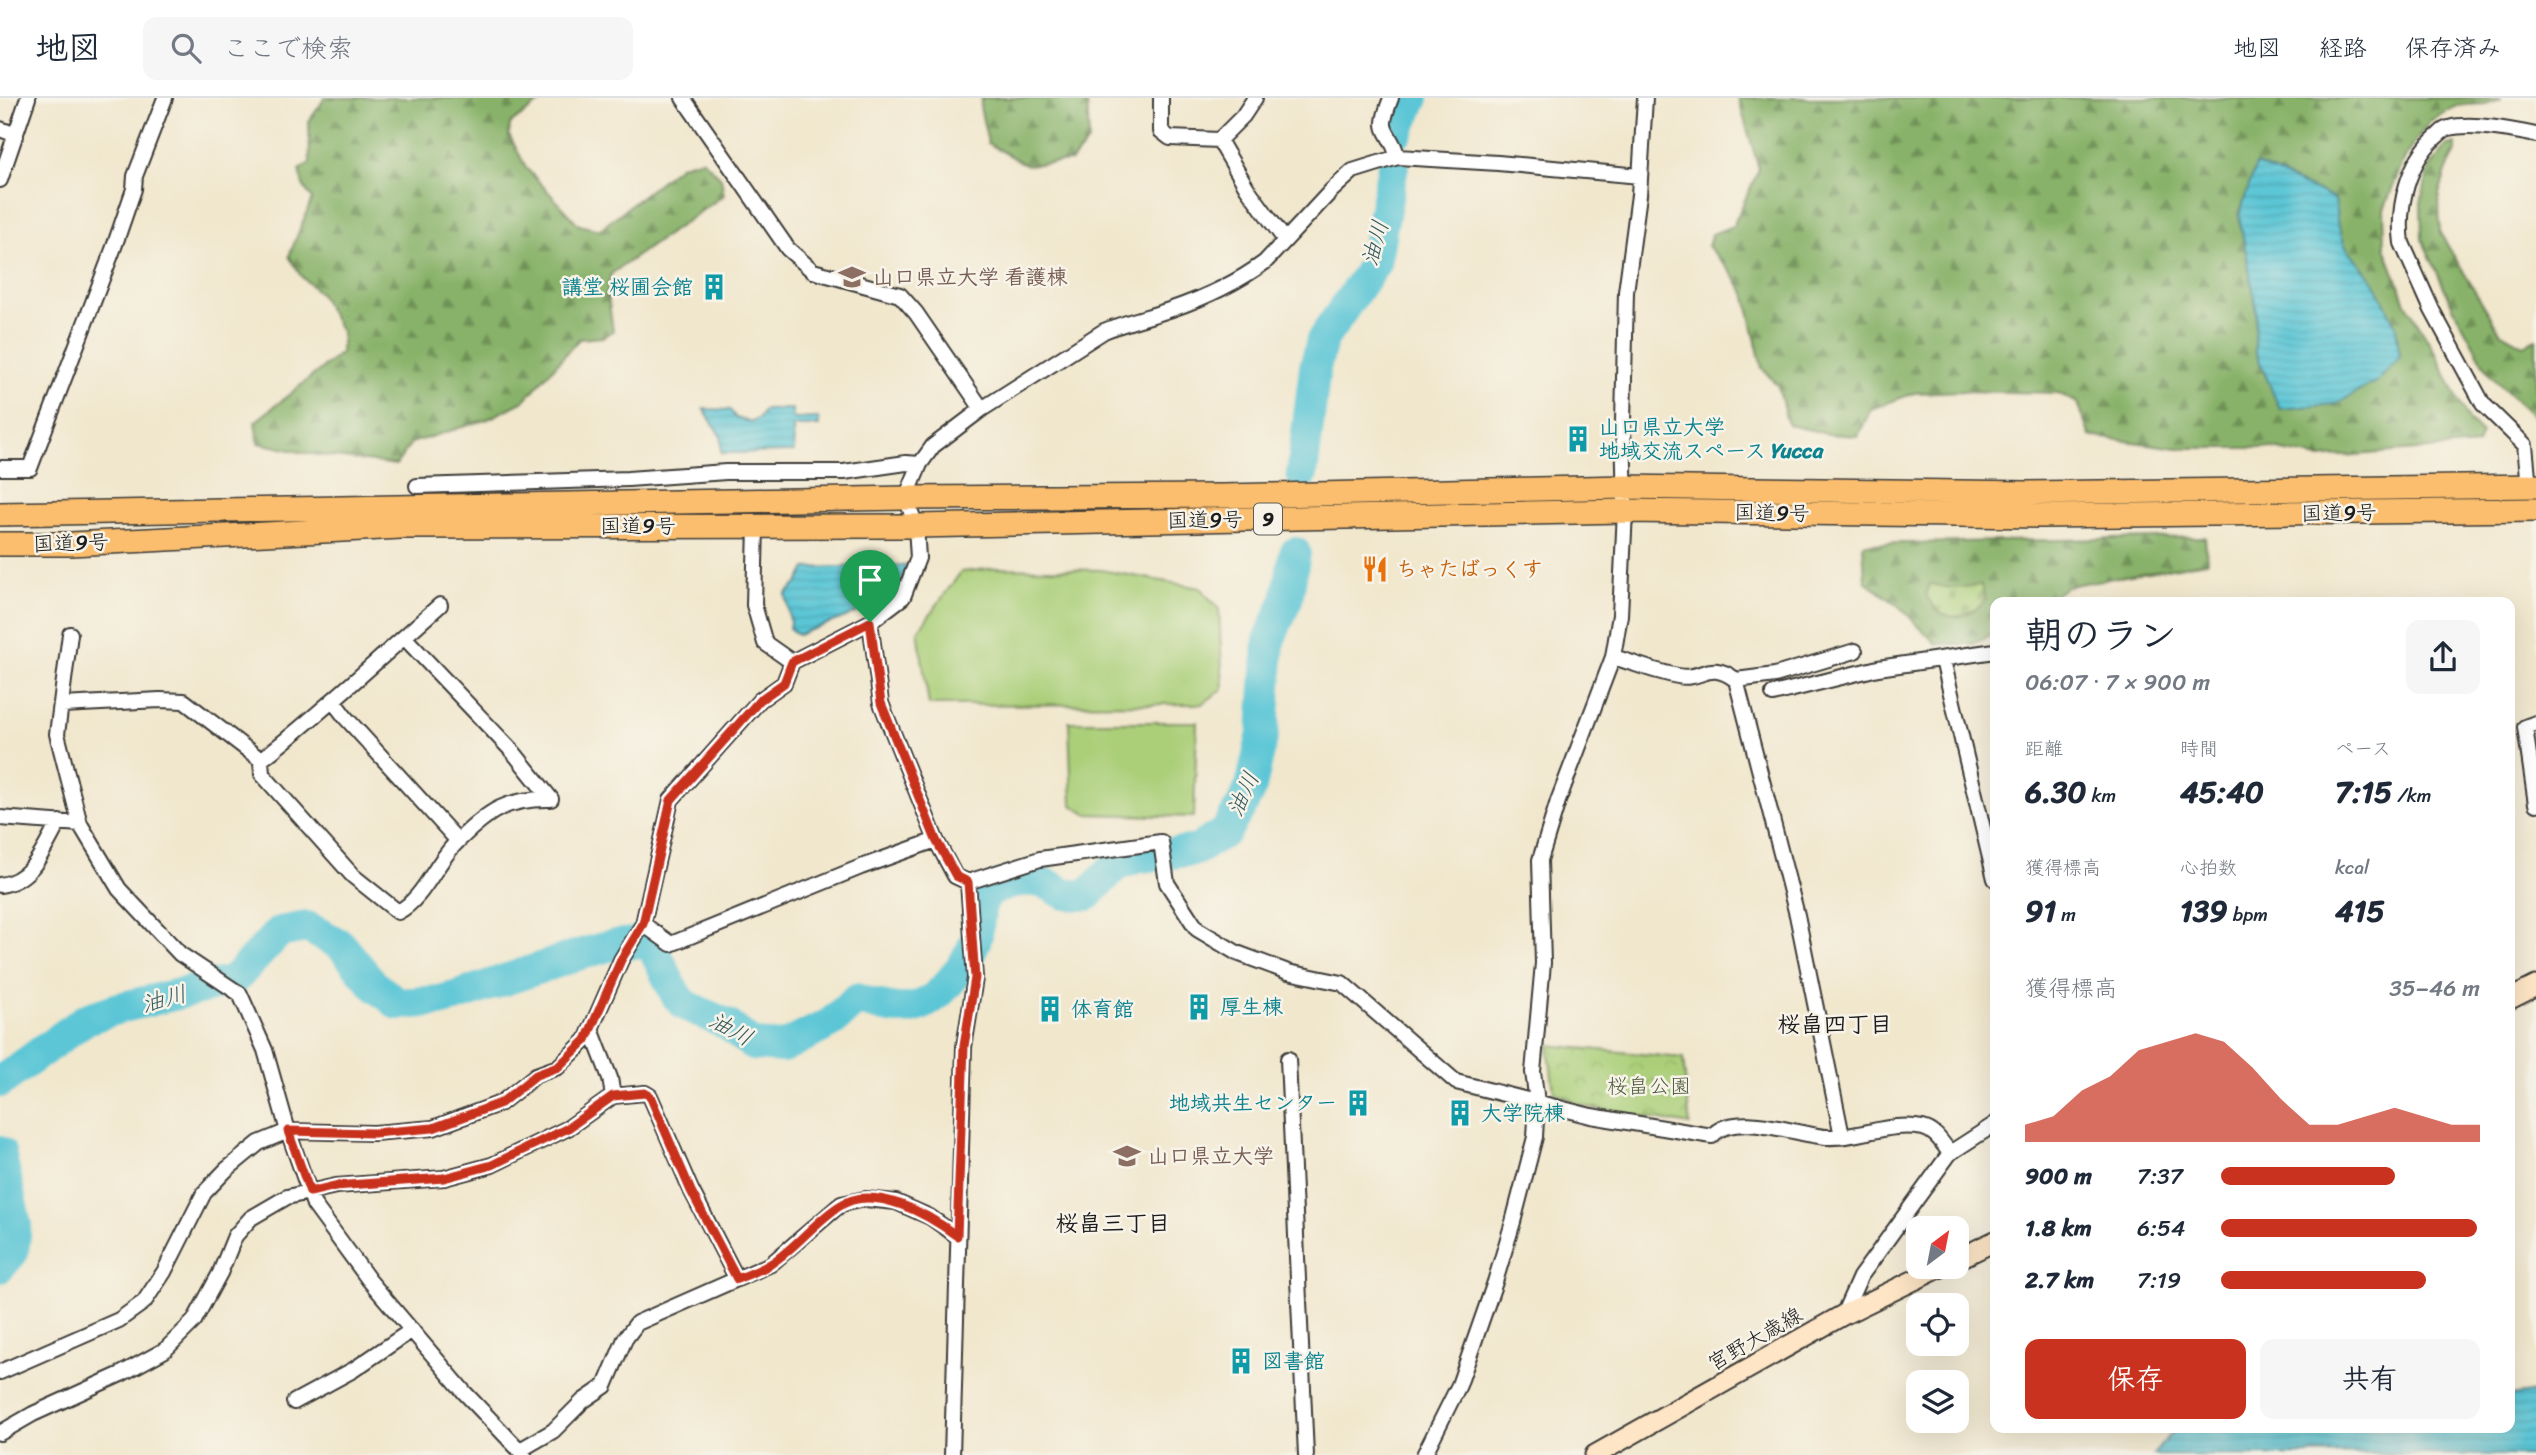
<!DOCTYPE html>
<html lang="ja">
<head>
<meta charset="utf-8">
<style>
	body { margin:0; font-family:Sriracha,"Klee One",sans-serif; background:#f6f6f7; color:#1f2937; height:100vh; display:flex; flex-direction:column; font-size:26px; white-space:nowrap }
	* { box-sizing:border-box; margin:0 }
	p { font-size:23px; color:#747a83 }
	.icon { flex:none; width:38px; height:38px; fill:none; stroke:currentColor; stroke-width:2; stroke-linecap:round; stroke-linejoin:round }
	.map { position:relative; flex:1; overflow:hidden }
	.panel { position:absolute; left:1990px; top:499px; width:525px; height:836px; display:flex; flex-direction:column; background:#fff; border-radius:14px; box-shadow:0 7px 28px #0002 }
	.panel>* { flex:none }
	.needle { width:46px; rotate:32deg }
	.buttons { position:absolute; left:1906px; top:1118px; display:grid; gap:14px }
	.buttons a { display:grid; place-items:center; width:63px; height:63px; border-radius:14px; background:#fff; box-shadow:0 7px 28px #0002; font-size:35px }
	.pin { position:absolute; display:grid; place-items:center; width:60px; height:60px; color:#fff; margin:-72px -30px; border-radius:50% 50% 50% 0; rotate:-45deg; box-shadow:0 0 7px #0007 }
	.pin .icon { rotate:45deg }
	.round { display:grid; place-items:center; flex:none; width:74px; height:74px; border-radius:14px; background:#f6f6f7 }
	.summary { display:flex; align-items:center; justify-content:space-between; height:119px; padding:0 35px }
	h1 { font-size:38px; font-weight:800; line-height:52px }
	.figures { display:grid; grid-template-columns:repeat(3,1fr); gap:10px; height:119px; padding:7px 35px }
	.figures div { display:grid; align-content:center }
	.figures b { font-size:30px; font-weight:800 }
	.figures small { font-size:19px; font-weight:400 }
	.figures p { font-size:19px }
	.chart { height:196px; padding:14px 35px }
	.chart p { display:flex; justify-content:space-between }
	.chart svg { width:100%; height:126px; margin-top:7px; fill:#c8321e; opacity:.7 }
	.button { display:flex; gap:14px; margin-top:auto; padding:14px 35px }
	.button a { flex:1; height:80px; border-radius:14px; background:#c8321e; color:#fff; font-size:28px; font-weight:800; line-height:80px; text-align:center }
	.button a+a { background:#f6f6f7; color:#1f2937 }
	ul { padding:0 35px; list-style:none; font-size:23px }
	li { display:grid; grid-template-columns:112px 84px 1fr; align-items:center; height:52px }
	li i { height:18px; border-radius:9px; background:#c8321e }
	header { display:flex; align-items:center; gap:42px; box-sizing:border-box; height:98px; padding:0 35px; background:#fff; border-bottom:2px solid #e0e1e3 }
	header strong { font-size:33px }
	nav { display:flex; gap:38px; margin-inline-start:auto; font-size:24px }
	.search { width:490px; height:63px; background:#f6f6f7; display:flex; align-items:center; gap:18px; box-sizing:border-box; padding:0 24px; border-radius:14px; color:#747a83; font-size:26px }
	.map>svg:first-child { display:block }
	.forest { fill:url(#forest-firs); stroke:#526742; stroke-width:2 }
	.cemetery { fill:url(#cemetery-stones); stroke:#64764a; stroke-width:2 }
	.park { fill:url(#park-crowns); stroke:#64764a; stroke-width:2 }
	.garden { fill:#abcf79; stroke:#64764a; stroke-width:2 }
	.water { fill:url(#water-rules); stroke:#3c7179; stroke-width:2 }
	.lines { fill:none; stroke-linecap:round; stroke-linejoin:round }
	.river { stroke:#5cc6d6; stroke-width:32 }
	.minor-casing { stroke:#3c3a37; stroke-width:18 }
	.secondary-casing { stroke:#3c3a37; stroke-width:23 }
	.trunk-casing { stroke:#3c3a37; stroke-width:26 }
	.minor { stroke:#fff; stroke-width:14 }
	.secondary { stroke:#fde5c5; stroke-width:19 }
	.trunk { stroke:#fabe6e; stroke-width:23 }
	.route-casing { stroke:#fff; stroke-width:14 }
	.route { stroke:#c8321e; stroke-width:9 }
	.labels { text-anchor:middle; dominant-baseline:central; stroke-width:5; stroke-linejoin:round; paint-order:stroke }
	.shield { fill:#f7f3e8; stroke:#5e5c59; stroke-width:2 }
	.shield-label { font-size:19px; font-weight:bold; fill:#1c1c1c }
	.education-label { font-size:21px; font-weight:bold; fill:#785e54; stroke:#f7f3e8; text-anchor:start }
	.culture-label { font-size:21px; font-weight:bold; fill:#0d838f; stroke:#f7f3e8; text-anchor:start }
	.street-label { font-size:21px; fill:#1c1c1c; stroke:#f7f3e8 }
	.food-label { font-size:21px; font-weight:bold; fill:#c56008; stroke:#f7f3e8; text-anchor:start }
	.park-label { font-size:21px; fill:#4e5b3d; stroke:#f7f3e8 }
	.water-label { font-size:23px; font-style:italic; fill:#32585d; stroke:#f7f3e8 }
	.neighbourhood-label { font-size:23px; font-weight:bold; fill:#1c1c1c; stroke:#f7f3e8 }
</style>
</head>
<body>
<header>
<strong>地図</strong>
<div class="search"><svg class="icon" aria-label="search" viewBox="0 0 24 24"><circle cx="10" cy="10" r="6"/><path d="M15 15l6 6"/></svg>ここで検索</div>
<nav><a>地図</a><a>経路</a><a>保存済み</a></nav>
</header>
<div class="map">
<svg width="2536" height="1357" viewBox="0 0 2536 1357">
	<defs>
		<pattern id="forest-firs" width="22" height="20" patternUnits="userSpaceOnUse" patternTransform="scale(1.75)"><rect width="22" height="20" fill="#88b269"/><path d="M5 1l3.5 6h-7zM16 11l3.5 6h-7z" fill="#6e9056"/></pattern>
		<pattern id="cemetery-stones" width="16" height="16" patternUnits="userSpaceOnUse" patternTransform="scale(1.75)"><rect width="16" height="16" fill="#abcf79"/><path d="M2 7V4a2 2 0 0 1 4 0v3zM10 15v-3a2 2 0 0 1 4 0v3z" fill="#93b168"/></pattern>
		<pattern id="park-crowns" width="20" height="18" patternUnits="userSpaceOnUse" patternTransform="scale(1.75)"><rect width="20" height="18" fill="#abcf79"/><path d="M2 6a3 3 0 1 1 6 0M12 15a3 3 0 1 1 6 0" fill="none" stroke="#93b168"/></pattern>
		<pattern id="water-rules" width="6" height="5" patternUnits="userSpaceOnUse" patternTransform="scale(1.75)"><rect width="6" height="5" fill="#5cc6d6"/><path d="M0 2.5h6" fill="none" stroke="#4faab7"/></pattern>
	</defs>
	<rect width="100%" height="100%" fill="#f7f3e8"/>
	<filter id="ink" filterUnits="userSpaceOnUse"><feTurbulence type="fractalNoise" baseFrequency=".0143" numOctaves="2"/><feDisplacementMap in="SourceGraphic" scale="14" xChannelSelector="R" yChannelSelector="G"/><feConvolveMatrix kernelMatrix="1 2 1 2 8 2 1 2 1" color-interpolation-filters="sRGB"/></filter>
	<filter id="wash" filterUnits="userSpaceOnUse"><feTurbulence type="fractalNoise" baseFrequency=".00686" numOctaves="4" result="noise"/><feDisplacementMap in="SourceGraphic" scale="28" xChannelSelector="R" yChannelSelector="G"/><feGaussianBlur stdDeviation="1.57" result="paint"/><feColorMatrix in="noise" values="0 0 0 0 0 0 0 0 0 0 0 0 0 0 0 0 0 1.4 0 .05"/><feComposite in="paint" operator="in"/></filter>
	<g filter="url(#wash)">
		<rect width="100%" height="100%" fill="#f1e7cd"/>
		<path class="forest" d="M 325,0 L 546,0 L 510,26 L 509,37 L 527,71 L 579,127 L 599,132 L 681,67 L 702,61 L 721,80 L 724,97 L 611,176 L 607,192 L 613,233 L 603,239 L 579,241 L 524,303 L 488,321 L 411,345 L 396,367 L 305,355 L 258,345 L 255,324 L 341,255 L 342,235 L 320,196 L 301,178 L 289,158 L 312,101 L 303,87 L 299,72 L 310,65 L 309,23 Z
			M 982,0 L 1087,0 L 1089,42 L 1072,63 L 1026,67 L 988,45 L 980,9 Z
			M 1738,0 L 2502,0 L 2486,6 L 2458,7 L 2430,23 L 2406,57 L 2384,111 L 2385,149 L 2406,205 L 2436,256 L 2468,322 L 2481,335 L 2477,347 L 2319,360 L 2267,350 L 2177,350 L 2090,338 L 2078,305 L 2058,295 L 1961,293 L 1914,295 L 1871,311 L 1858,338 L 1829,336 L 1788,327 L 1778,288 L 1762,270 L 1745,195 L 1730,173 L 1708,148 L 1712,136 L 1733,128 L 1759,71 Z
			M 2456,46 L 2456,54 L 2447,71 L 2439,96 L 2440,135 L 2500,234 L 2523,247 L 2536,241 L 2536,321 L 2490,277 L 2454,211 L 2422,141 L 2421,105 L 2429,71 L 2445,49 Z
			M 2205,439 L 2207,464 L 2067,488 L 2046,504 L 1995,504 L 1995,535 L 1973,546 L 1936,546 L 1900,509 L 1865,483 L 1863,446 Z"/>
		<path class="cemetery" d="M 1930,486 L 1952,490 L 1981,487 L 1986,501 C 1976,514 1957,524 1941,515 C 1935,511 1930,503 1926,498 Z"/>
		<path class="park" d="M 1548,947 L 1683,960 L 1690,1027 L 1583,1008 L 1554,994 Z"/>
		<path class="garden" d="M 997,470 L 1101,472 L 1200,490 L 1219,511 L 1223,591 L 1202,606 L 929,607 L 918,533 L 961,474 Z
			M 1069,624 L 1197,624 L 1194,719 L 1086,716 L 1072,707 Z"/>
		<path class="water" d="M 2256,66 L 2335,101 L 2337,123 L 2345,147 L 2375,185 L 2396,228 L 2400,259 L 2379,282 L 2336,306 L 2280,311 L 2255,253 L 2256,208 L 2239,118 Z
			M 704,311 L 730,312 L 736,320 L 752,324 L 760,319 L 764,312 L 792,311 L 793,321 L 818,320 L 819,328 L 793,328 L 794,354 L 721,355 L 721,339 Z
			M 907,467 C 904,476 901,486 895,493 C 880,510 821,527 798,537 L 789,530 L 790,524 L 786,496 L 798,485 L 806,470 Z
			M 2536,1294 L 2536,1357 L 2313,1355 L 2306,1357 L 2153,1357 L 2175,1330 L 2510,1330 L 2510,1298 Z"/>
		<g class="lines">
			<path class="river" d="M 1398,33 L 1413,0
				M 1302,376 L 1315,270 L 1322,242 L 1375,165 L 1393,68
				M 0,984 L 86,921 L 119,910 L 233,883 L 279,834 L 307,829 L 341,847 L 373,886 L 398,906 L 439,903 L 455,899 L 575,858 L 609,848 L 641,844 L 653,850 L 676,897 L 685,907 L 728,927 L 753,947 L 783,949 L 831,925 L 857,901 C 900,916 923,918 952,881 C 961,870 970,857 975,844 C 982,826 974,802 994,791 C 1010,783 1030,780 1047,786 C 1053,788 1059,794 1066,796 C 1073,797 1081,797 1088,797 L 1115,768 L 1136,760 L 1196,752 L 1225,734 L 1242,707 L 1251,689 L 1263,635 L 1269,542 L 1287,501 L 1295,455
				M 0,1054 L 16,1127 L 13,1154 L 0,1169"/>
		</g>
	</g>
	<g filter="url(#ink)">
		<g class="lines">
			<g class="minor-casing">
				<path id="minor" d="M 683,0 L 788,151 L 813,173 L 900,197 L 916,215 L 982,311
					M 1161,0 L 1161,33 L 1170,40 L 1219,42 L 1247,90 L 1285,142
					M 1391,0 C 1376,39 1388,26 1398,59
					M 0,31 L 16,37
					M 1219,42 L 1243,18 L 1255,0
					M 0,82 L 28,0
					M 0,370 L 30,370 L 114,149 L 134,91 L 135,78 L 165,0
					M 417,388 L 628,381 L 726,374 L 844,374 L 906,365 L 920,366
					M 2529,389 L 2525,347 L 2483,306 L 2432,212 L 2402,145 C 2397,109 2408,64 2436,39 C 2440,36 2443,31 2449,30 C 2472,24 2512,32 2536,37
					M 756,428 L 754,507 L 765,545 L 792,564
					M 870,524 L 881,605 L 936,742 L 955,778 L 968,784 L 1040,761 L 1161,744 L 1167,785 L 1197,831 L 1237,855 L 1288,874 L 1342,885 L 1456,984 L 1591,1018 L 1712,1038 C 1734,1012 1797,1037 1826,1039 C 1859,1041 1890,1023 1923,1030 C 1936,1033 1942,1045 1950,1055
					M 70,536 L 57,636 L 80,726 L 119,791 L 180,856 L 240,896 L 265,952 L 288,1033 L 314,1107 L 369,1182 L 465,1295 L 524,1357
					M 1613,559 C 1634,565 1656,574 1678,578 C 1703,583 1708,561 1736,582 L 1775,577 L 1855,553
					M 1943,562 L 1995,781
					M 1736,582 L 1797,817 L 1842,1038
					M 1773,596 L 1878,570 L 1995,553
					M 333,603 L 346,620 L 458,743 C 488,713 507,700 551,701 L 514,655 L 404,539
					M 62,607 L 160,602 L 184,603 L 261,662 C 324,613 381,559 440,507
					M 2536,625 L 2525,629 L 2536,706
					M 261,662 L 262,676 L 353,778 L 398,814 C 424,801 436,763 458,743
					M 0,720 L 80,726
					M 0,787 C 33,783 44,750 59,724
					M 643,826 L 671,846 L 861,769 L 936,742
					M 1288,961 L 1306,1357
					M 613,998 L 645,995 L 650,998 L 691,1092 L 737,1181
					M 1843,1217 L 1860,1179 L 1950,1055 L 1995,1026
					M 0,1274 L 119,1222 L 144,1204 L 164,1174 L 204,1095 L 226,1072 L 259,1045 L 288,1033 L 374,1035 L 433,1030 L 501,1005 L 536,977 L 558,969 L 586,942 L 621,862 L 643,826 L 671,702 L 760,602 L 784,585 L 792,564 L 870,524 L 903,499 L 918,460 L 916,428 L 906,400 L 920,366 L 933,348 L 982,311 L 1104,233 C 1126,224 1149,219 1172,211 C 1204,200 1238,184 1265,164 L 1332,92 L 1353,73 L 1398,59 L 1498,65 L 1640,78
					M 294,1304 L 353,1272 L 412,1232
					M 0,1335 L 33,1316 L 121,1276 L 165,1252 L 194,1223 L 220,1175 L 235,1138 L 251,1120 L 287,1099 L 336,1088 L 444,1080 L 492,1067 L 568,1030 L 613,998 L 610,980 L 591,931
					M 520,1352 L 553,1333 L 583,1303 L 605,1288 L 625,1241 L 637,1225 L 771,1166 L 841,1106 L 865,1101 L 896,1104 L 930,1119 L 957,1138
					M 952,1357 L 964,949 L 975,880 L 968,784
					M 1424,1357 L 1459,1287 L 1495,1184 L 1513,1124 L 1535,1039 L 1537,1004 L 1533,974 L 1543,865 L 1540,762 L 1558,703 L 1613,559 L 1620,517 L 1625,413 L 1623,324 L 1626,194 L 1639,97 L 1645,0"/>
			</g>
			<g class="secondary-casing">
				<path id="secondary" d="M 2510,901 L 2536,888
					M 1956,1162 L 1995,1143
					M 1595,1357 L 1843,1217 L 1941,1169"/>
			</g>
			<g class="trunk-casing">
				<path id="trunk" d="M 0,416 L 906,400 L 1223,398 L 1625,389 L 2028,395 L 2536,388
					M 0,446 L 71,446 L 401,429 L 916,428 L 1625,413 L 2040,418 L 2536,412"/>
			</g>
			<use href="#minor" class="minor"/>
			<use href="#secondary" class="secondary"/>
			<use href="#trunk" class="trunk"/>
		</g>
	</g>
	<g class="lines" filter="url(#ink)">
		<g class="route-casing">
			<path id="route" d="M 870,524 L 881,605 L 936,742 L 956,778 L 968,784 L 975,880 L 964,948 L 957,1138 C 929,1117 873,1084 838,1109 C 814,1125 796,1149 772,1165 C 762,1172 749,1176 737,1181 L 691,1093 L 650,998 L 645,995 L 613,998 L 568,1030 L 492,1067 L 444,1080 L 335,1088 L 310,1094 L 288,1033 L 374,1035 L 433,1030 L 501,1005 L 536,977 L 558,969 L 586,942 L 621,862 L 643,826 L 671,702 L 760,602 L 784,585 L 792,564 Z"/>
		</g>
		<use href="#route" class="route"/>
	</g>
	<defs>
		<g id="university-bare" transform="scale(2.1)"><path d="M0-5L7-2L0 1L-7-2ZM-4 1L0 2.5L4 1V4Q0 6-4 4Z" fill="#8d6e63" stroke="#f7f3e8" stroke-width="2.5" paint-order="stroke"/></g>
		<g id="building-bare" transform="scale(2.1)"><path d="M-4-6H4V6H1V3H-1V6H-4ZM-2.5-4.3h1.7v1.8h-1.7ZM.8-4.3h1.7v1.8H.8ZM-2.5-1h1.7V.8h-1.7ZM.8-1h1.7V.8H.8Z" fill="#0f9aa8" stroke="#f7f3e8" stroke-width="2.5" paint-order="stroke"/></g>
		<g id="restaurant-bare" transform="scale(2.1)"><path d="M-5-6h1v4h1v-4h1v4h1v-4h1v5L-1.5 .5V6h-2V.5L-5-1ZM5-6V6H3V1.5H1.5Q1.5-4 5-6Z" fill="#e8710a" stroke="#f7f3e8" stroke-width="2.5" paint-order="stroke"/></g>
	</defs>
	<g fill-rule="evenodd">
		<use href="#university-bare" x="852" y="179"/>
		<use href="#building-bare" x="714" y="189"/>
		<use href="#building-bare" x="1578" y="341"/>
		<use href="#restaurant-bare" x="1375" y="471"/>
		<use href="#building-bare" x="1199" y="909"/>
		<use href="#building-bare" x="1050" y="911"/>
		<use href="#building-bare" x="1358" y="1005"/>
		<use href="#building-bare" x="1460" y="1015"/>
		<use href="#university-bare" x="1127" y="1058"/>
		<use href="#building-bare" x="1241" y="1263"/>
	</g>
	<g class="labels">
		<rect class="shield" x="1254" y="405.5" width="28" height="31" rx="5"/>
		<g class="shield-label">
			<text x="1268" y="421">9</text>
		</g>
		<g class="education-label">
			<text x="873" y="179">山口県立大学 看護棟</text>
			<text x="1148" y="1058">山口県立大学</text>
		</g>
		<g class="culture-label">
			<text x="693" y="189" text-anchor="end">講堂 桜圃会館</text>
			<text x="1599" y="329">山口県立大学<tspan x="1599" dy="24">地域交流スペース Yucca</tspan></text>
			<text x="1220" y="909">厚生棟</text>
			<text x="1071" y="911">体育館</text>
			<text x="1337" y="1005" text-anchor="end">地域共生センター</text>
			<text x="1481" y="1015">大学院棟</text>
			<text x="1262" y="1263">図書館</text>
		</g>
		<g class="street-label">
			<text transform="translate(1772 415) rotate(1)">国道9号</text>
			<text transform="translate(2339 415) rotate(-1)">国道9号</text>
			<text transform="translate(1205 422) rotate(-1)">国道9号</text>
			<text x="638" y="428">国道9号</text>
			<text transform="translate(71 445) rotate(-2)">国道9号</text>
			<text transform="translate(1755 1241) rotate(-30)">宮野大歳線</text>
		</g>
		<g class="food-label">
			<text x="1396" y="471">ちゃたばっくす</text>
		</g>
		<g class="park-label">
			<text x="1649" y="988">桜畠公園</text>
		</g>
		<g class="water-label">
			<text transform="translate(1375 145) rotate(-74)">油川</text>
			<text transform="translate(1243 696) rotate(-65)">油川</text>
			<text transform="translate(164 901) rotate(-15)">油川</text>
			<text transform="translate(731 931) rotate(29)">油川</text>
		</g>
		<g class="neighbourhood-label">
			<text x="1835" y="926">桜畠四丁目</text>
			<text x="1113" y="1125">桜畠三丁目</text>
		</g>
	</g>
</svg>
<div class="buttons">
<a><svg class="needle" viewBox="-14 -14 28 28"><path d="M0-13l5 13h-10z" fill="#e53935"/><path d="M0 13l5-13h-10z" fill="#747a83"/></svg></a>
<a><svg class="icon" aria-label="locate" viewBox="0 0 24 24"><circle cx="12" cy="12" r="6"/><path d="M12 2v4M12 18v4M2 12h4M18 12h4"/></svg></a>
<a><svg class="icon" aria-label="layers" viewBox="0 0 24 24"><path d="M12 4l9 5-9 5-9-5zM3 14l9 5 9-5"/></svg></a>
</div>
<div class="pin" style="left:870px;top:524px;background:#1e9e55"><svg class="icon" aria-label="arrive" viewBox="0 0 24 24"><path d="M6 21V4h12l-3 4 3 4H6"/></svg></div>
<section class="panel">
<div class="summary"><div><h1>朝のラン</h1><p>06:07 · 7 × 900 m</p></div><a class="round"><svg class="icon" aria-label="share" viewBox="0 0 24 24"><path d="M12 15V3M7 8l5-5 5 5M5 13v7h14v-7"/></svg></a></div>
<div class="figures">
<div><p>距離</p><b>6.30<small> km</small></b></div>
<div><p>時間</p><b>45:40</b></div>
<div><p>ペース</p><b>7:15<small> /km</small></b></div>
</div>
<div class="figures">
<div><p>獲得標高</p><b>91<small> m</small></b></div>
<div><p>心拍数</p><b>139<small> bpm</small></b></div>
<div><p>kcal</p><b>415</b></div>
</div>
<div class="chart"><p><span>獲得標高</span>35–46 m</p>
<svg viewBox="0 0 160 44" preserveAspectRatio="none"><path d="M0 44V38L10 35L20 26L30 21L40 12L50 9L60 6L70 9L80 18L90 29L100 38L110 38L120 35L130 32L140 35L150 38L160 38V44z"/></svg>
</div>
<ul>
<li><b>900 m</b>7:37<i style="width:67%"></i></li>
<li><b>1.8 km</b>6:54<i style="width:99%"></i></li>
<li><b>2.7 km</b>7:19<i style="width:79%"></i></li>
</ul>
<div class="button"><a>保存</a><a>共有</a></div>
</section>
</div>
</body>
</html>
